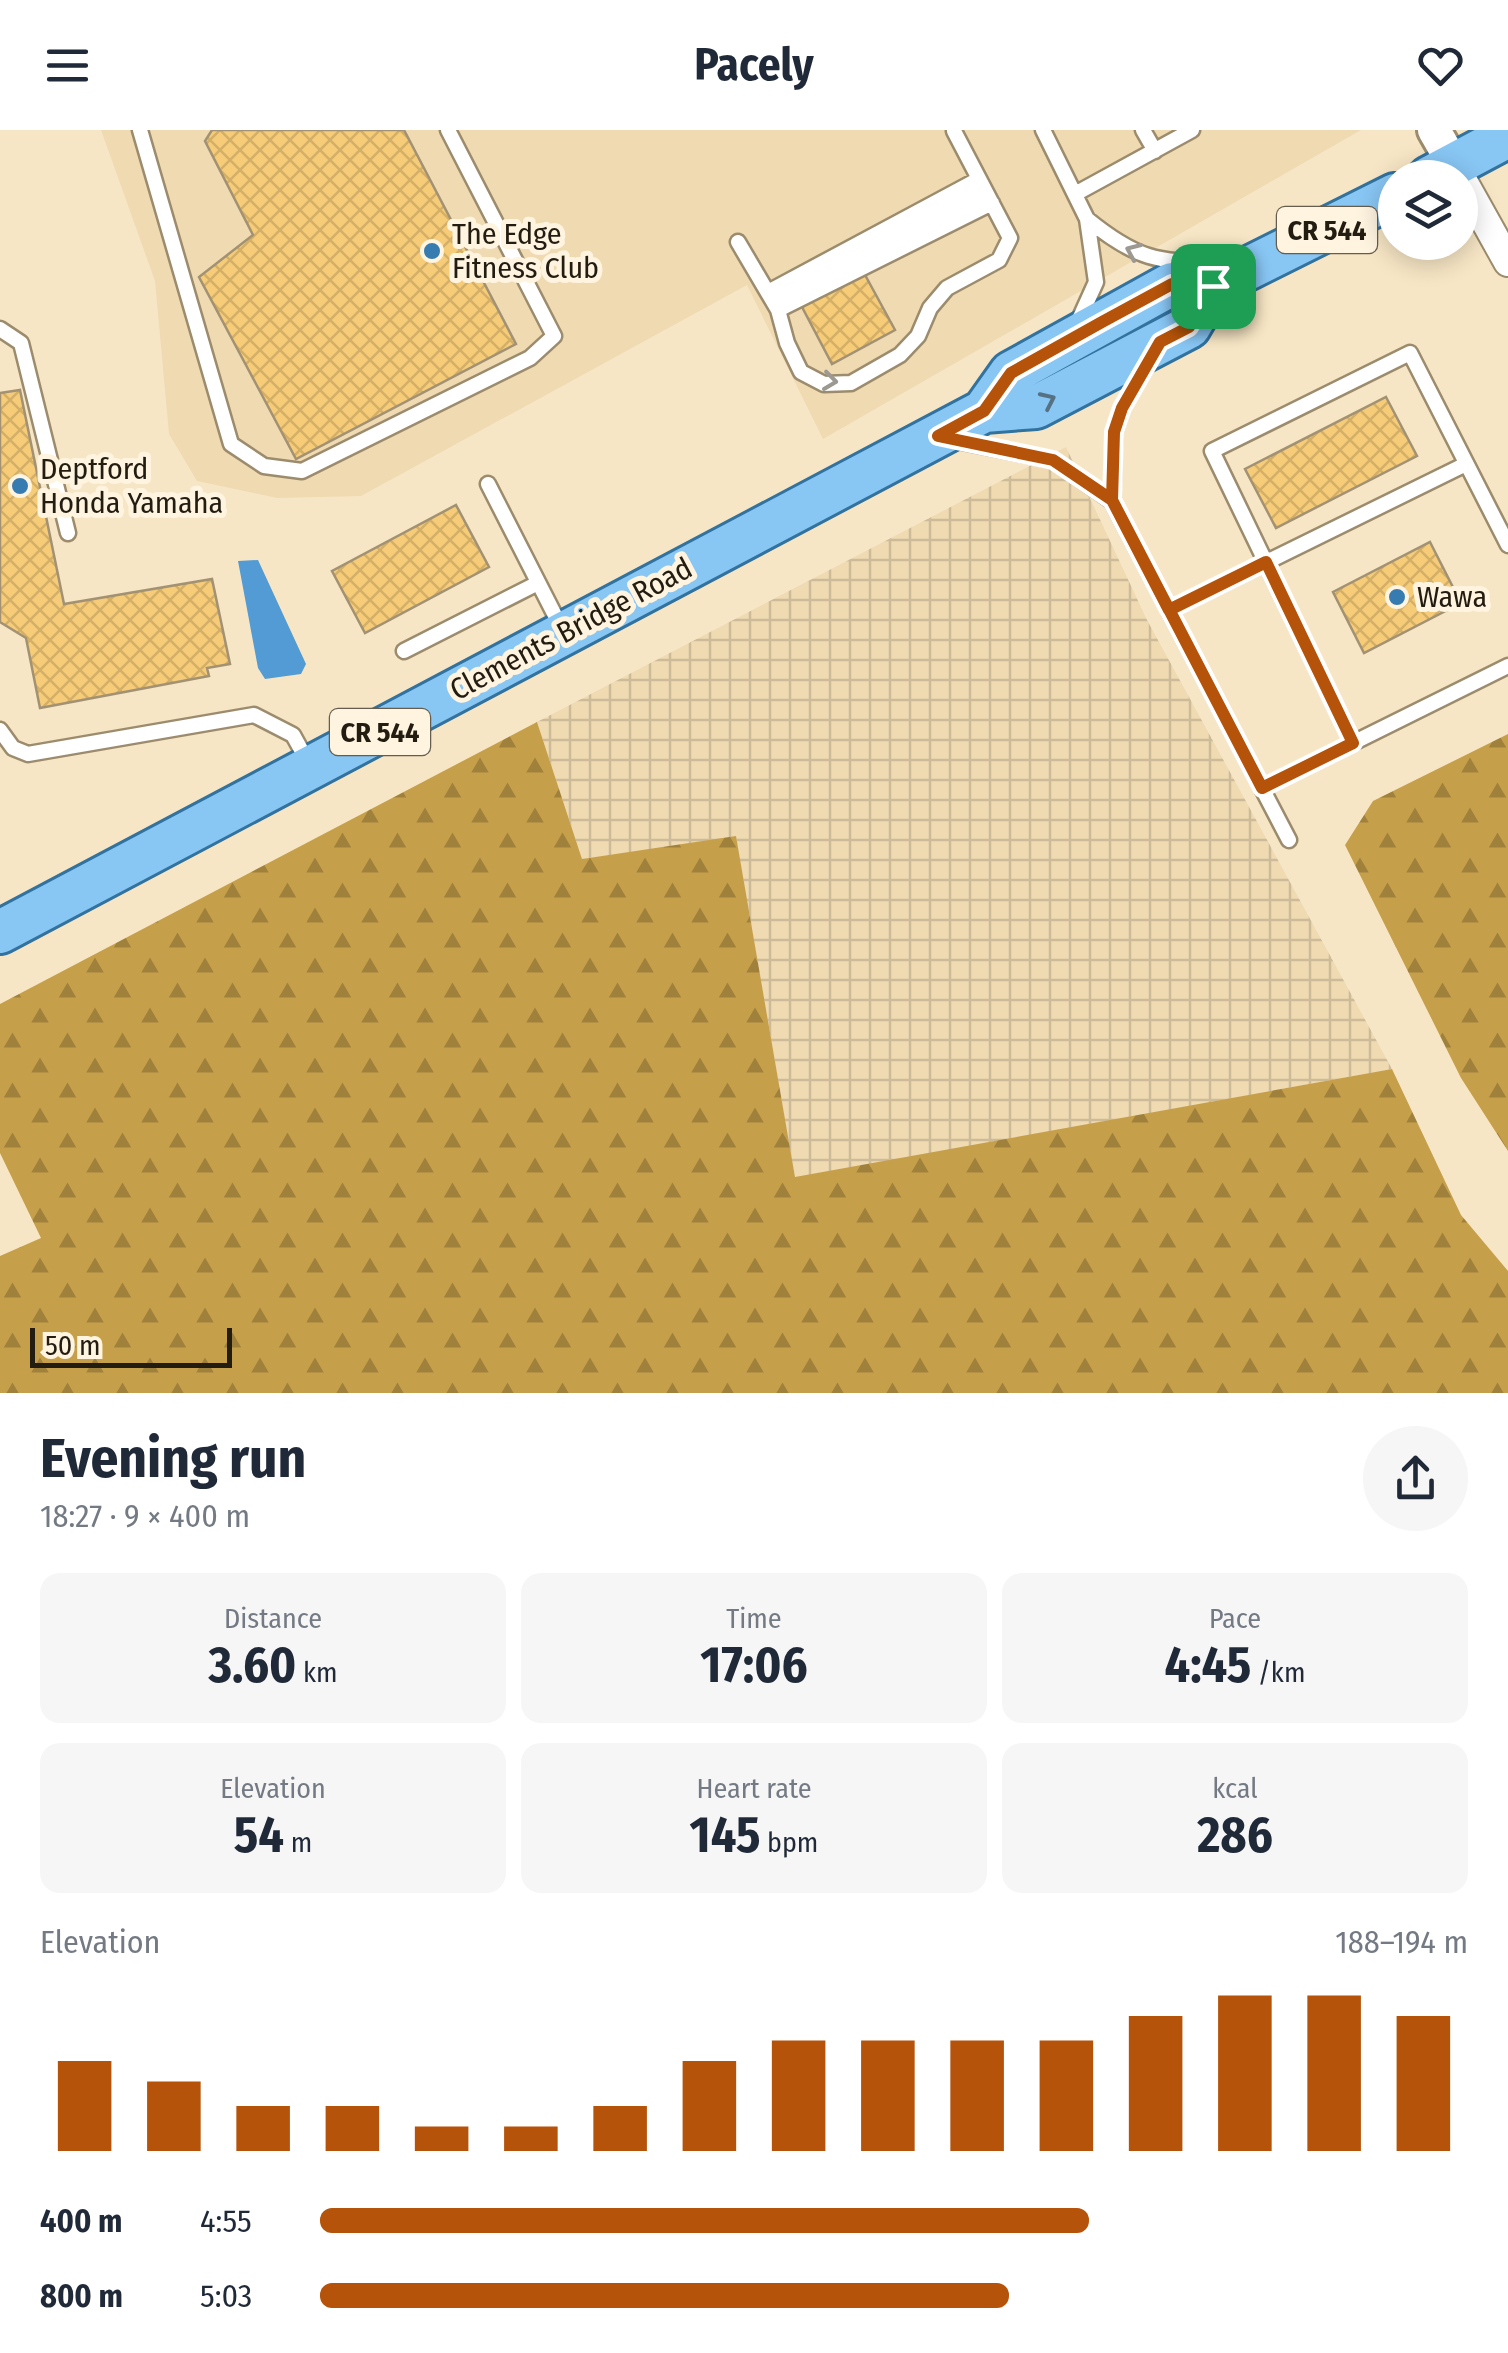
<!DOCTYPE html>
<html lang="en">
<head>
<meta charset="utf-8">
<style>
	body { margin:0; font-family:"Fira Sans Condensed",sans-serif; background:#f6f6f7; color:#1f2937; height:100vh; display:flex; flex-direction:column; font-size:38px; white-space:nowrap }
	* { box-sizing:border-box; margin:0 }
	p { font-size:32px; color:#747a83 }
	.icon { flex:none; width:55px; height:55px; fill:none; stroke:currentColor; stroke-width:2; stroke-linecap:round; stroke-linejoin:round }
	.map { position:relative; height:1263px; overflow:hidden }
	.panel { display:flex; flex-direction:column; background:#fff; flex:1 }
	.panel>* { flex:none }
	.fabs { position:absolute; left:1378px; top:30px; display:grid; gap:20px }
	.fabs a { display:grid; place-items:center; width:100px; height:100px; border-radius:50%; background:#fff; box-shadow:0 5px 25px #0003; font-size:50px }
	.scale { position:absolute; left:30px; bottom:25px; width:202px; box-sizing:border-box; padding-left:10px; border:5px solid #231c10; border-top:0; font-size:28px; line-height:35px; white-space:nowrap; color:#231c10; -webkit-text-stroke:8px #fff4e0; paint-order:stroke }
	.pin { position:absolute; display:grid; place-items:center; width:85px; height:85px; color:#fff; margin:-42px; border-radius:20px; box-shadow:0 5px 15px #0006 }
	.round { display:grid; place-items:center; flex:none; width:105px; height:105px; border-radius:52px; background:#f6f6f7 }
	.overview { display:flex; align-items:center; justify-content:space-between; height:170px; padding:0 40px }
	h1 { font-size:55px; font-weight:700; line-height:75px }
	.figures { display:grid; grid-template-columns:repeat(3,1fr); gap:15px; height:170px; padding:10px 40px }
	.figures div { display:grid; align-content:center; border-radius:20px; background:#f6f6f7; text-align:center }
	.figures b { font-size:50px; font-weight:700 }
	.figures small { font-size:28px; font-weight:400 }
	.figures p { font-size:28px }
	.chart { height:280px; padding:20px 40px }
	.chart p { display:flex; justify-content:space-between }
	.chart svg { width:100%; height:180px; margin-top:10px; stroke:#b45309; stroke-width:6 }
	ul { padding:0 40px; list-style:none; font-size:32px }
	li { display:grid; grid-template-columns:160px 120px 1fr; align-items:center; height:75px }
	li i { height:25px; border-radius:12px; background:#b45309 }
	header { display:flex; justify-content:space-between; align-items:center; height:130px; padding:0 40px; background:#fff; font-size:45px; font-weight:700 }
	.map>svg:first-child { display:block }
	.built { fill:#efdab2 }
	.industrial { fill:url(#industrial-grid) }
	.forest { fill:url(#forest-firs) }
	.water { fill:#529bd4 }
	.building { fill:url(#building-cross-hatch); stroke:#a29273; stroke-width:2.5 }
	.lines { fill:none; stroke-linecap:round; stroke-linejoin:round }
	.service-casing { stroke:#9c8c6d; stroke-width:19 }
	.minor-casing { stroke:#9c8c6d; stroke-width:32 }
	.tertiary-casing { stroke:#9c8c6d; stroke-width:38 }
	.primary-casing { stroke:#31729f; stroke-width:48 }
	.service { stroke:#fff; stroke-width:14 }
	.minor { stroke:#fff; stroke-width:28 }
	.tertiary { stroke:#fff; stroke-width:32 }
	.primary { stroke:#88c6f4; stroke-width:42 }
	.oneway { stroke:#9c9993 }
	.oneway2 { stroke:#567182 }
	.route-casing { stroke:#fff; stroke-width:20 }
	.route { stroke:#b45309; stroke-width:12 }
	.poi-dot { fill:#377cb1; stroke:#fff4e0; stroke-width:4 }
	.labels { text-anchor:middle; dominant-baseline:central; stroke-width:10; stroke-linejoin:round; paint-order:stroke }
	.shield { fill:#fff4e0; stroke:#655d4e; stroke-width:2.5 }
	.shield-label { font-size:28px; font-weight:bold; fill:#231c10 }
	.poi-label { font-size:30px; fill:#231c10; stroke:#fff4e0; text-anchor:start }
	.street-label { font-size:30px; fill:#231c10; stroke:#fff4e0 }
</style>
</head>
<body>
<header><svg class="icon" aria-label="menu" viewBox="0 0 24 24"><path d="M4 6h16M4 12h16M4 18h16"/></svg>Pacely<svg class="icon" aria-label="heart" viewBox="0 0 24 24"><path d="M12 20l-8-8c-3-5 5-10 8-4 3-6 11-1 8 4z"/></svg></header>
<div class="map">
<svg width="1508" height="1263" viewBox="0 0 1508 1263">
	<defs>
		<pattern id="industrial-grid" width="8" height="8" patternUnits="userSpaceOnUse" patternTransform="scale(2.5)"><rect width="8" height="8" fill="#efdab2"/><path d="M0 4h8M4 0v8" fill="none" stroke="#cdba98"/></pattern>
		<pattern id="forest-firs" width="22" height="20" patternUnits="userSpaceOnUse" patternTransform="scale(2.5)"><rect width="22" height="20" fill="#c69f4a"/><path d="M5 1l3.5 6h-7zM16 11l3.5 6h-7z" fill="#a0813c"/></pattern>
		<pattern id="building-cross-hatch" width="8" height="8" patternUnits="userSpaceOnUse" patternTransform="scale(2.5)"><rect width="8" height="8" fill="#f6cc79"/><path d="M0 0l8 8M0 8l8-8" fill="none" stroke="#d3af68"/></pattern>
	</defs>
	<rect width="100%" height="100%" fill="#f7e6c5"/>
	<path class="built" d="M 101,0 L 1361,0 L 823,309 L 747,155 L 361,366 L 277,368 L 197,351 L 169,304 L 155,151 Z"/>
	<path class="industrial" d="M 1066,317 L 1147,490 L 1392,939 L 795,1048 L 736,707 L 582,729 L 537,592 Z"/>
	<path class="forest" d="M 537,592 L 582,729 L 736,706 L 795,1047 L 1392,939 L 1461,1085 L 1508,1141 L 1508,1263 L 0,1263 L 0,1126 L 41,1108 L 0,1023 L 0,874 Z
		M 1508,604 L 1508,1021 L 1461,948 L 1345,715 L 1373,671 Z"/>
	<path class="water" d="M 258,430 L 306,534 L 301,544 L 265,549 L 258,538 L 238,431 Z"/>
	<path class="building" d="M 212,0 L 404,0 L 516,214 L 296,329 L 199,147 L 253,105 L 205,11 Z
		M 864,143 L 895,200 L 832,234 L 802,177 Z
		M 20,260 L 64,474 L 212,449 L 230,534 L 207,538 L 209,546 L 40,578 L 26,508 L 0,492 L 0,263 Z
		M 1386,267 L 1417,326 L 1276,398 L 1245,339 Z
		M 456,375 L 489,437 L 365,503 L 332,441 Z
		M 1430,412 L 1461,473 L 1364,523 L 1333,462 Z"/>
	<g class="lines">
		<g class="service-casing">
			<path id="service" d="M 140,0 L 231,314 L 264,336 L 302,341 L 530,228 L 554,206 L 448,0
				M 1043,0 L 1087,89 L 1096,152 L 1077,194
				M 1143,0 L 1155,21
				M 1075,64 L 1192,0
				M 1087,89 C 1142,134 1161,131 1229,134
				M 738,112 L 778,180 L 787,213 L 801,242 L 824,254 L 851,253 L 900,225 L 918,206 L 930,178 L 947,158 L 999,130 L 1010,108 L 954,1
				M 768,162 L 979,49
				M 773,171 L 985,61
				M 778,180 L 992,73
				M 0,199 L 21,213 L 68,403
				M 953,310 L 1053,330 L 1112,371 L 1289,710
				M 488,354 L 563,501
				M 1112,371 L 1114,303 L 1122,278 L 1150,230
				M 1169,480 L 1466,334
				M 404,521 L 538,453
				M 0,600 L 13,618 L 28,624 L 254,585 L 293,605 L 309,634
				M 1353,613 L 1212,321 L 1410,223 L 1508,415
				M 1262,658 L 1508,536"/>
		</g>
		<g class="minor-casing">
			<path id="minor" d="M 1454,35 L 1508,132"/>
		</g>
		<g class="tertiary-casing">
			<path id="tertiary" d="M 1434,0 L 1454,35"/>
		</g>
		<g class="primary-casing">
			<path id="primary" d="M 1429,48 L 1508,6
				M 984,281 L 1011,243 L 1172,154 L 1213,156 L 1395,65
				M 0,802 L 984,281 L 1036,277 L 1189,197 L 1213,156"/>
		</g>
		<use href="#service" class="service"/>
		<use href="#minor" class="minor"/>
		<use href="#tertiary" class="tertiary"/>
		<use href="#primary" class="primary"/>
	</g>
	<defs><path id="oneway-chevron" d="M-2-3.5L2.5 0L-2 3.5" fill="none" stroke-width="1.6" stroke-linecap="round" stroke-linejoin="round" transform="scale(2.5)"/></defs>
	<g class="oneway">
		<use href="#oneway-chevron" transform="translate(1133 121) rotate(-156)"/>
		<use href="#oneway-chevron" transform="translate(830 251) rotate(7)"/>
	</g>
	<use class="oneway2" href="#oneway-chevron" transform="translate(1048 270) rotate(-25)"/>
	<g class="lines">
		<g class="route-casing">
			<path id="route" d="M 1213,156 L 1172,154 L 1102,192 L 1011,243 L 984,281 L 938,306 L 1053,330 L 1112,370 L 1169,480 L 1266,432 L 1353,613 L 1262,658 L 1112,370 L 1114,302 L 1122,278 L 1160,212 L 1189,197 L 1213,156"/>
		</g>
		<use href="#route" class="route"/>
	</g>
	<g class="poi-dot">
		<circle cx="432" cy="121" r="10"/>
		<circle cx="20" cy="356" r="10"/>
		<circle cx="1397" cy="467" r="10"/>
	</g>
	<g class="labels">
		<g class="shield">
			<rect x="1277" y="77" width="100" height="46" rx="8"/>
			<rect x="330" y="579" width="100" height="46" rx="8"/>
		</g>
		<g class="shield-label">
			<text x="1327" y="100">CR 544</text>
			<text x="380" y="602">CR 544</text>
		</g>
		<g class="poi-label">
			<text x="452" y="104">The Edge<tspan x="452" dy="34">Fitness Club</tspan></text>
			<text x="40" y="339">Deptford<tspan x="40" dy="34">Honda Yamaha</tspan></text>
			<text x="1417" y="467">Wawa</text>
		</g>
		<g class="street-label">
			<text transform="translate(571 499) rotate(-28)">Clements Bridge Road</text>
		</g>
	</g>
</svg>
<div class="fabs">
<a><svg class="icon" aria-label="layers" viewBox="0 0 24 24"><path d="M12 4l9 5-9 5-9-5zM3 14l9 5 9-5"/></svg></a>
</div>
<div class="scale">50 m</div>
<div class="pin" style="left:1213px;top:156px;background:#1e9e55"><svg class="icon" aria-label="arrive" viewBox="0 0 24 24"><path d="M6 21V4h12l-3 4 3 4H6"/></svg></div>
</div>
<section class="panel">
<div class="overview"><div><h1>Evening run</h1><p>18:27 · 9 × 400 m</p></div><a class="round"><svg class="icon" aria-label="share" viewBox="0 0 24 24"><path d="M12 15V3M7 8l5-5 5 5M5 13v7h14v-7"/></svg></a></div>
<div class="figures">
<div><p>Distance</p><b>3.60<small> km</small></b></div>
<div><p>Time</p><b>17:06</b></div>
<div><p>Pace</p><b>4:45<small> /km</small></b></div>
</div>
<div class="figures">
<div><p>Elevation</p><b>54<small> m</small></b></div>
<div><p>Heart rate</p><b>145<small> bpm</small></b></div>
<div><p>kcal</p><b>286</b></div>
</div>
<div class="chart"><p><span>Elevation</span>188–194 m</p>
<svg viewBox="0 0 160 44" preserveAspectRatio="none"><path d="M5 44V22M15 44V27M25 44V33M35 44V33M45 44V38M55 44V38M65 44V33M75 44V22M85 44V17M95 44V17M105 44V17M115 44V17M125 44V11M135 44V6M145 44V6M155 44V11"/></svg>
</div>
<ul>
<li><b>400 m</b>4:55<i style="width:67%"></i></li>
<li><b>800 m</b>5:03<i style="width:60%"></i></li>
</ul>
</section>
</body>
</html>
